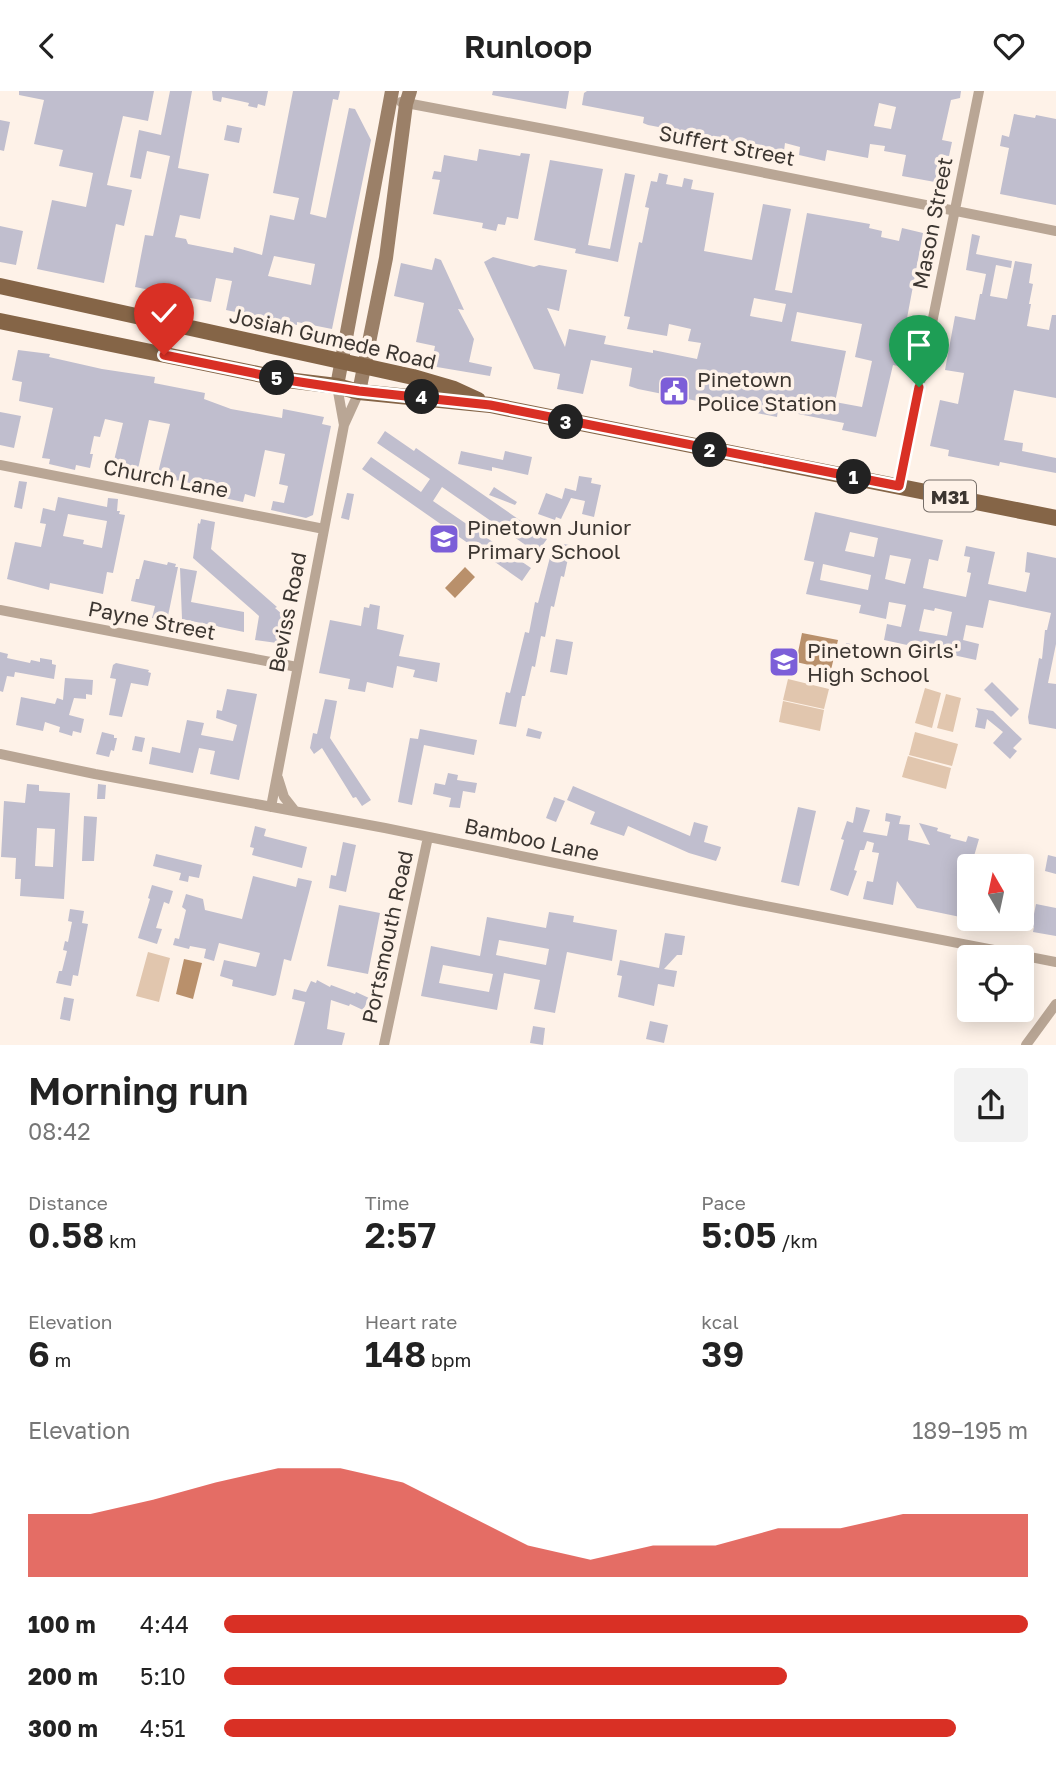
<!DOCTYPE html>
<html lang="en">
<head>
<meta charset="utf-8">
<style>
	body { margin:0; font-family:"Golos Text",sans-serif; background:#f2f2f2; color:#222; height:100vh; display:flex; flex-direction:column; font-size:26px; white-space:nowrap }
	* { box-sizing:border-box; margin:0 }
	p { font-size:23px; color:#767676 }
	.icon { flex:none; width:38px; height:38px; fill:none; stroke:currentColor; stroke-width:2; stroke-linecap:round; stroke-linejoin:round }
	.map { position:relative; height:954px; overflow:hidden }
	.sheet { display:flex; flex-direction:column; background:#fff; flex:1 }
	.sheet>* { flex:none }
	.needle { width:46px; rotate:351deg }
	.buttons { position:absolute; left:957px; top:763px; display:grid; gap:14px }
	.buttons a { display:grid; place-items:center; width:77px; height:77px; border-radius:7px; background:#fff; box-shadow:0 4px 18px #0003; font-size:35px }
	.pin { position:absolute; display:grid; place-items:center; width:60px; height:60px; color:#fff; margin:-72px -30px; border-radius:50% 50% 50% 0; rotate:-45deg; box-shadow:0 0 7px #0007 }
	.pin .icon { rotate:45deg }
	.km { position:absolute; width:35px; height:35px; margin:-18px; border-radius:50%; background:#222; color:#fff; font-size:19px; line-height:35px; text-align:center }
	.round { display:grid; place-items:center; flex:none; width:74px; height:74px; border-radius:7px; background:#f2f2f2 }
	.head { display:flex; align-items:center; justify-content:space-between; height:119px; padding:0 28px }
	h1 { font-size:38px; font-weight:600; line-height:52px }
	.stats { display:grid; grid-template-columns:repeat(3,1fr); gap:10px; height:119px; padding:7px 28px }
	.stats div { display:grid; align-content:center }
	.stats b { font-size:35px; font-weight:600 }
	.stats small { font-size:19px; font-weight:400 }
	.stats p { font-size:19px }
	.chart { height:196px; padding:14px 28px }
	.chart p { display:flex; justify-content:space-between }
	.chart svg { width:100%; height:126px; margin-top:7px; fill:#d93025; opacity:.7 }
	ul { padding:0 28px; list-style:none; font-size:23px }
	li { display:grid; grid-template-columns:112px 84px 1fr; align-items:center; height:52px }
	li i { height:18px; border-radius:9px; background:#d93025 }
	header { display:flex; justify-content:space-between; align-items:center; height:91px; padding:0 28px; background:#fff; font-size:32px; font-weight:600 }
	.map>svg:first-child { display:block }
	.green { fill:#e1c6ae }
	.water { fill:#b9906b }
	.building { fill:#c0bece; fill-rule:evenodd }
	.lines { fill:none; stroke-linecap:round; stroke-linejoin:round }
	.street { stroke:#b9a695; stroke-width:10 }
	.secondary { stroke:#9b8068; stroke-width:14 }
	.primary { stroke:#856547; stroke-width:16 }
	.route-casing { stroke:#fff; stroke-width:14 }
	.route { stroke:#d93025; stroke-width:9 }
	.labels { text-anchor:middle; dominant-baseline:central; stroke-width:7; stroke-linejoin:round; paint-order:stroke }
	.shield { fill:#fef2e8; stroke:#766e68; stroke-width:2 }
	.shield-label { font-size:19px; font-weight:bold; fill:#3c3631 }
	.street-label { font-size:21px; fill:#3c3631; stroke:#fef2e8 }
	.poi-label { font-size:21px; fill:#3c3631; stroke:#fef2e8; text-anchor:start }
</style>
</head>
<body>
<header><svg class="icon" aria-label="back" viewBox="0 0 24 24"><path d="M15 5l-7 7 7 7"/></svg>Runloop<svg class="icon" aria-label="heart" viewBox="0 0 24 24"><path d="M12 20l-8-8c-3-5 5-10 8-4 3-6 11-1 8 4z"/></svg></header>
<div class="map">
<svg width="1056" height="954" viewBox="0 0 1056 954">
	<rect width="100%" height="100%" fill="#fef2e8"/>
	<path class="green" d="M 788,588 L 829,598 L 824,618 L 783,609 Z
		M 925,597 L 941,602 L 932,637 L 915,632 Z
		M 946,603 L 961,607 L 953,641 L 937,637 Z
		M 783,610 L 824,619 L 820,640 L 779,631 Z
		M 915,641 L 958,653 L 952,675 L 909,664 Z
		M 908,665 L 951,677 L 946,698 L 902,686 Z
		M 148,861 L 170,867 L 159,911 L 136,905 Z"/>
	<path class="water" d="M 465,476 L 475,486 L 455,507 L 445,497 Z
		M 802,542 L 838,549 L 831,579 L 796,571 Z
		M 184,868 L 202,872 L 193,908 L 176,903 Z"/>
	<path class="building" d="M 19,0 L 154,0 L 148,30 L 123,25 L 107,94 L 132,99 L 124,135 L 116,133 L 104,192 L 37,178 L 52,109 L 86,116 L 93,82 L 59,75 L 63,59 L 34,53 L 44,9 L 19,4 Z
		M 170,0 L 192,0 L 178,77 L 209,83 L 200,128 L 180,124 L 175,146 L 186,148 L 188,153 L 233,162 L 234,156 L 262,164 L 270,124 L 294,129 L 299,107 L 273,102 L 293,0 L 340,0 L 338,9 L 333,8 L 310,123 L 326,127 L 349,17 L 355,18 L 371,49 L 332,238 L 297,231 L 297,234 L 226,219 L 232,190 L 216,187 L 211,211 L 135,196 L 145,144 L 153,145 L 170,65 L 147,60 L 141,88 L 130,86 L 139,39 L 161,44 ZM 274,165 L 315,173 L 311,194 L 268,185 Z
		M 212,0 L 268,0 L 265,15 L 258,13 L 257,17 L 248,15 L 249,12 L 222,6 L 221,11 L 213,9 Z
		M 493,0 L 569,0 L 566,18 L 492,4 Z
		M 587,0 L 961,0 L 960,7 L 951,9 L 942,49 L 952,51 L 949,65 L 940,64 L 935,91 L 902,85 L 906,64 L 884,60 L 885,55 L 870,53 L 868,67 L 827,59 L 825,70 L 799,64 L 800,56 L 785,52 L 784,60 L 648,34 L 643,32 L 644,26 L 582,14 L 584,2 ZM 879,12 L 896,16 L 891,38 L 874,35 Z
		M 1014,23 L 1035,27 L 1036,24 L 1056,28 L 1056,114 L 1000,103 L 1009,57 L 1000,55 L 1002,44 L 1009,46 Z
		M 0,29 L 10,31 L 4,60 L 0,59 Z
		M 227,34 L 242,37 L 239,52 L 224,49 Z
		M 479,58 L 520,65 L 521,62 L 530,63 L 518,128 L 507,126 L 505,134 L 498,133 L 496,140 L 482,137 L 483,132 L 433,123 L 440,89 L 432,88 L 434,80 L 441,81 L 444,64 L 477,70 Z
		M 550,69 L 603,78 L 588,154 L 610,158 L 625,82 L 635,84 L 618,171 L 575,162 L 576,158 L 534,149 Z
		M 659,82 L 668,84 L 666,93 L 682,96 L 684,87 L 693,89 L 691,98 L 714,102 L 704,160 L 752,169 L 763,113 L 791,118 L 775,199 L 792,202 L 807,122 L 870,133 L 869,137 L 882,140 L 881,146 L 899,150 L 902,137 L 923,142 L 898,275 L 893,274 L 876,346 L 842,339 L 844,332 L 778,319 L 777,326 L 638,298 L 629,295 L 632,277 L 591,269 L 583,303 L 557,298 L 560,283 L 534,278 L 484,171 L 493,166 L 534,176 L 539,174 L 567,179 L 559,220 L 547,217 L 565,256 L 569,238 L 606,245 L 604,253 L 653,262 L 653,259 L 697,268 L 701,252 L 688,250 L 691,238 L 669,233 L 667,245 L 627,238 L 630,226 L 624,225 L 639,151 L 642,152 L 649,117 L 645,116 L 651,90 L 657,91 ZM 754,207 L 786,213 L 782,231 L 750,225 ZM 797,221 L 862,233 L 855,266 L 872,270 L 862,316 L 835,311 L 846,260 L 791,250 Z
		M 0,135 L 23,140 L 16,174 L 0,171 Z
		M 972,143 L 980,145 L 976,163 L 1012,170 L 1011,177 L 996,174 L 990,205 L 1007,208 L 1015,170 L 1032,173 L 1029,192 L 1033,193 L 1029,213 L 1031,213 L 1027,235 L 1049,239 L 1052,224 L 1056,224 L 1056,307 L 1014,299 L 1004,349 L 1023,352 L 1022,360 L 1056,367 L 1056,382 L 1000,371 L 999,375 L 948,365 L 949,359 L 930,355 L 940,309 L 958,313 L 964,282 L 945,279 L 955,225 L 975,229 L 980,203 L 982,203 L 986,183 L 966,179 Z
		M 435,167 L 441,169 L 464,219 L 458,218 L 474,248 L 469,271 L 492,276 L 490,285 L 431,275 L 435,255 L 416,251 L 424,212 L 394,205 L 401,172 L 432,179 Z
		M 18,259 L 50,263 L 49,266 L 102,278 L 155,286 L 154,292 L 205,302 L 204,308 L 231,318 L 282,327 L 283,318 L 324,326 L 322,333 L 331,335 L 313,424 L 306,427 L 271,419 L 273,410 L 284,412 L 288,395 L 279,393 L 285,363 L 265,359 L 255,406 L 245,403 L 243,411 L 224,407 L 225,399 L 165,387 L 164,391 L 156,390 L 170,333 L 149,329 L 136,387 L 111,382 L 123,332 L 105,328 L 100,346 L 94,345 L 90,363 L 93,363 L 90,377 L 76,374 L 75,379 L 49,373 L 50,368 L 42,367 L 53,317 L 19,310 L 22,291 L 12,289 Z
		M 0,321 L 21,325 L 14,357 L 0,354 Z
		M 385,340 L 414,360 L 416,357 L 547,448 L 537,462 L 442,396 L 433,410 L 531,477 L 522,490 L 362,378 L 371,366 L 421,401 L 430,388 L 377,352 Z
		M 461,360 L 503,369 L 505,360 L 532,366 L 528,384 L 492,376 L 492,380 L 458,373 Z
		M 579,385 L 592,387 L 591,392 L 601,394 L 594,426 L 582,423 L 585,410 L 571,407 L 561,428 L 556,426 L 555,429 L 538,423 L 546,402 L 562,408 L 565,397 L 576,400 Z
		M 19,390 L 27,391 L 22,418 L 14,416 Z
		M 494,396 L 517,411 L 515,414 L 489,404 Z
		M 347,402 L 354,403 L 349,429 L 341,427 Z
		M 58,406 L 107,416 L 108,407 L 118,408 L 117,420 L 120,420 L 119,423 L 125,424 L 113,482 L 107,481 L 103,503 L 50,492 L 49,499 L 7,488 L 15,451 L 41,456 L 46,433 L 40,432 L 43,417 L 55,420 ZM 68,423 L 107,430 L 102,457 L 83,453 L 84,449 L 63,445 Z
		M 815,421 L 943,449 L 938,470 L 929,468 L 923,497 L 966,506 L 971,482 L 967,481 L 970,466 L 964,465 L 966,455 L 995,461 L 988,493 L 1026,501 L 1030,482 L 1025,481 L 1027,461 L 1056,467 L 1056,553 L 1048,592 L 1056,593 L 1056,638 L 1029,633 L 1028,626 L 1039,567 L 1042,568 L 1045,539 L 1047,539 L 1051,522 L 989,509 L 983,537 L 966,534 L 963,549 L 979,553 L 976,569 L 884,549 L 887,533 L 901,536 L 906,514 L 889,511 L 886,528 L 859,522 L 861,514 L 806,503 L 814,471 L 804,469 ZM 850,441 L 878,447 L 874,466 L 845,460 ZM 890,464 L 911,468 L 905,493 L 885,488 ZM 823,473 L 871,484 L 868,499 L 820,489 ZM 935,517 L 952,521 L 947,545 L 919,540 L 924,518 L 934,520 Z
		M 201,428 L 215,431 L 211,458 L 277,516 L 275,517 L 283,524 L 279,550 L 277,552 L 255,549 L 259,525 L 193,467 L 198,432 L 200,433 Z
		M 554,451 L 594,459 L 593,468 L 569,463 L 564,486 L 561,485 L 554,516 L 551,515 L 545,546 L 541,545 L 535,576 L 532,575 L 525,605 L 522,605 L 516,636 L 499,633 L 506,601 L 510,602 L 525,541 L 529,542 L 535,511 L 538,512 Z
		M 144,469 L 167,474 L 168,471 L 176,473 L 175,476 L 178,476 L 167,530 L 152,527 L 155,515 L 131,510 L 136,488 L 139,488 Z
		M 180,477 L 197,480 L 191,511 L 244,521 L 244,541 L 182,528 Z
		M 370,513 L 380,515 L 377,538 L 404,544 L 399,565 L 440,572 L 437,591 L 413,586 L 415,579 L 397,575 L 393,597 L 367,591 L 365,601 L 348,598 L 350,588 L 319,582 L 330,529 L 361,535 L 364,516 L 369,517 Z
		M 556,548 L 573,551 L 567,584 L 550,581 Z
		M 846,552 L 856,554 L 854,564 L 844,562 Z
		M 0,561 L 8,563 L 7,567 L 30,572 L 31,569 L 40,571 L 40,567 L 52,569 L 52,573 L 56,574 L 54,588 L 15,581 L 14,586 L 7,585 L 3,601 L 0,600 Z
		M 116,572 L 149,579 L 148,581 L 151,582 L 148,595 L 131,592 L 122,626 L 109,624 L 116,588 L 110,587 L 113,574 Z
		M 65,587 L 93,589 L 92,604 L 86,603 L 86,608 L 74,607 L 69,624 L 84,628 L 81,642 L 73,640 L 72,645 L 59,641 L 60,636 L 45,631 L 43,640 L 16,634 L 21,606 L 55,613 L 57,607 L 63,609 Z
		M 992,591 L 1019,618 L 1011,626 L 984,599 Z
		M 227,598 L 257,603 L 239,689 L 210,683 L 215,660 L 199,657 L 193,682 L 149,673 L 152,656 L 180,662 L 187,629 L 204,632 L 201,644 L 233,650 L 237,634 L 216,627 L 217,619 L 222,620 Z
		M 325,608 L 337,610 L 330,647 L 371,709 L 362,715 L 356,706 L 353,707 L 322,657 L 314,663 L 310,657 L 313,642 L 317,643 Z
		M 976,617 L 993,620 L 1022,648 L 1013,657 L 1017,660 L 1010,668 L 993,652 L 1003,641 L 987,628 L 985,638 L 975,636 L 978,620 Z
		M 528,637 L 542,641 L 540,648 L 526,645 Z
		M 420,638 L 477,649 L 474,664 L 424,654 L 412,714 L 398,711 L 410,647 L 418,648 Z
		M 102,641 L 114,644 L 114,647 L 117,647 L 114,660 L 111,659 L 109,666 L 96,663 Z
		M 135,645 L 145,647 L 142,661 L 132,659 Z
		M 448,682 L 458,684 L 457,689 L 477,692 L 475,702 L 463,700 L 460,717 L 449,716 L 451,707 L 433,703 L 435,692 L 445,694 Z
		M 27,693 L 39,694 L 39,700 L 70,702 L 64,808 L 20,805 L 21,788 L 15,788 L 16,767 L 1,766 L 4,710 L 25,712 ZM 37,737 L 55,738 L 53,776 L 35,775 Z
		M 98,693 L 106,694 L 105,708 L 97,708 Z
		M 573,695 L 690,745 L 694,731 L 708,735 L 704,751 L 721,756 L 719,763 L 716,770 L 689,762 L 628,735 L 624,745 L 590,733 L 595,721 L 567,709 Z
		M 554,706 L 565,710 L 556,731 L 546,727 Z
		M 798,716 L 816,720 L 799,795 L 781,791 Z
		M 856,716 L 870,719 L 863,741 L 887,745 L 890,731 L 885,730 L 886,722 L 901,725 L 899,733 L 910,734 L 908,749 L 930,754 L 919,732 L 938,737 L 937,740 L 951,744 L 950,747 L 966,751 L 968,745 L 979,748 L 972,772 L 970,772 L 970,828 L 917,817 L 897,790 L 893,814 L 863,808 L 867,790 L 873,791 L 879,762 L 872,761 L 874,752 L 867,750 L 864,759 L 860,759 L 854,779 L 857,780 L 848,805 L 830,799 L 844,749 L 841,748 L 847,730 L 853,732 Z
		M 84,725 L 97,726 L 94,770 L 82,770 Z
		M 255,735 L 266,738 L 264,745 L 307,756 L 302,777 L 252,764 L 254,757 L 250,756 Z
		M 343,751 L 356,754 L 346,801 L 329,797 L 331,784 L 336,785 Z
		M 156,763 L 202,774 L 199,787 L 189,785 L 188,791 L 179,789 L 181,782 L 153,775 Z
		M 1048,764 L 1056,766 L 1056,783 L 1045,780 Z
		M 253,785 L 296,796 L 298,787 L 312,790 L 291,870 L 284,868 L 276,904 L 273,905 L 232,895 L 233,889 L 220,885 L 224,869 L 256,876 L 260,862 L 219,852 L 214,870 L 204,867 L 206,858 L 190,855 L 189,858 L 173,854 L 175,847 L 179,848 L 186,819 L 182,816 L 186,803 L 203,808 L 205,819 L 242,828 Z
		M 152,794 L 173,800 L 169,813 L 164,811 L 156,837 L 162,838 L 157,853 L 138,847 L 150,808 L 148,807 Z
		M 1036,813 L 1056,817 L 1056,845 L 1033,841 L 1034,836 L 1009,832 L 1009,828 L 1033,828 Z
		M 339,814 L 380,822 L 368,883 L 327,875 Z
		M 70,818 L 84,820 L 82,832 L 88,833 L 78,885 L 73,884 L 71,895 L 56,892 L 59,880 L 62,880 L 67,860 L 63,859 L 65,850 L 68,851 L 72,831 L 68,830 Z
		M 549,821 L 574,825 L 573,831 L 617,839 L 612,870 L 567,861 L 555,922 L 534,918 L 540,889 L 504,882 L 497,919 L 421,905 L 431,855 L 480,865 L 487,826 L 546,837 ZM 499,849 L 549,858 L 546,874 L 496,864 ZM 443,874 L 493,883 L 489,901 L 439,892 Z
		M 665,842 L 685,845 L 682,864 L 677,864 L 664,878 L 677,880 L 674,896 L 658,893 L 654,915 L 618,906 L 622,885 L 617,884 L 620,869 L 659,877 Z
		M 317,889 L 330,896 L 331,894 L 355,903 L 356,901 L 369,907 L 363,919 L 350,913 L 349,915 L 331,909 L 327,938 L 345,942 L 342,954 L 294,954 L 305,911 L 292,908 L 294,898 L 306,901 L 311,890 L 316,892 Z
		M 64,906 L 74,908 L 70,930 L 60,928 Z
		M 650,930 L 668,934 L 664,952 L 646,948 Z
		M 533,935 L 545,937 L 543,954 L 530,952 Z"/>
	<g class="lines">
		<path class="street" d="M 401,11 L 560,41 L 1056,140
			M 337,295 L 344,334
			M 0,374 L 324,438
			M 899,395 L 979,0
			M 0,519 L 297,576
			M 0,663 L 95,683 L 385,737 L 740,810 L 1056,871
			M 278,687 L 284,706 L 295,720
			M 271,716 L 344,334 L 359,301
			M 384,954 L 428,746
			M 1026,954 L 1056,913"/>
		<path class="secondary" d="M 337,295 L 392,0
			M 359,301 L 386,167 L 406,13 L 410,0"/>
		<path class="primary" d="M 0,195 L 413,286 L 454,298 L 478,309
			M 0,230 L 287,289 L 337,295 L 359,301 L 490,314 L 1056,427"/>
	</g>
	<g class="lines">
		<g class="route-casing">
			<path id="route" d="M 164,264 L 287,289 L 359,300 L 490,314 L 899,395 L 919,296"/>
		</g>
		<use href="#route" class="route"/>
	</g>
	<defs>
		<g id="civic-square" transform="scale(1.575)"><rect x="-9" y="-9" width="18" height="18" rx="4" fill="#7c5ed8" stroke="#fef2e8"/><path d="M-.6-6.5H3V-4.5H.6V-3L4-1V1h2V6H-6V1h2V-1L-.6-3ZM-1.2 2.5V6h2.4V2.5Z" fill="#fff"/></g>
		<g id="school-square" transform="scale(1.575)"><rect x="-9" y="-9" width="18" height="18" rx="4" fill="#7c5ed8" stroke="#fef2e8"/><path d="M0-5L7-2L0 1L-7-2ZM-4 1L0 2.5L4 1V4Q0 6-4 4Z" fill="#fff"/></g>
	</defs>
	<g fill-rule="evenodd">
		<use href="#civic-square" x="674" y="300"/>
		<use href="#school-square" x="444" y="448"/>
		<use href="#school-square" x="784" y="571"/>
	</g>
	<g class="labels">
		<rect class="shield" x="924" y="389.5" width="52" height="31" rx="5"/>
		<g class="shield-label">
			<text x="950" y="405">M31</text>
		</g>
		<g class="street-label">
			<text transform="translate(727 54) rotate(11)">Suffert Street</text>
			<text transform="translate(932 132) rotate(-79)">Mason Street</text>
			<text transform="translate(333 247) rotate(13)">Josiah Gumede Road</text>
			<text transform="translate(166 387) rotate(11)">Church Lane</text>
			<text transform="translate(287 521) rotate(-79)">Beviss Road</text>
			<text transform="translate(152 529) rotate(11)">Payne Street</text>
			<text transform="translate(532 748) rotate(12)">Bamboo Lane</text>
			<text transform="translate(387 846) rotate(-78)">Portsmouth Road</text>
		</g>
		<g class="poi-label">
			<text x="697" y="288">Pinetown<tspan x="697" dy="24">Police Station</tspan></text>
			<text x="467" y="436">Pinetown Junior<tspan x="467" dy="24">Primary School</tspan></text>
			<text x="807" y="559">Pinetown Girls'<tspan x="807" dy="24">High School</tspan></text>
		</g>
	</g>
</svg>
<div class="buttons">
<a><svg class="needle" viewBox="-14 -14 28 28"><path d="M0-13l5 13h-10z" fill="#e53935"/><path d="M0 13l5-13h-10z" fill="#767676"/></svg></a>
<a><svg class="icon" aria-label="locate" viewBox="0 0 24 24"><circle cx="12" cy="12" r="6"/><path d="M12 2v4M12 18v4M2 12h4M18 12h4"/></svg></a>
</div>
<div class="pin" style="left:919px;top:296px;background:#1e9e55"><svg class="icon" aria-label="arrive" viewBox="0 0 24 24"><path d="M6 21V4h12l-3 4 3 4H6"/></svg></div>
<div class="pin" style="left:164px;top:264px;background:#d93025"><svg class="icon" aria-label="check" viewBox="0 0 24 24"><path d="M5 12l5 5 9-10"/></svg></div>
<b class="km" style="left:854px;top:386px">1</b>
<b class="km" style="left:710px;top:359px">2</b>
<b class="km" style="left:566px;top:331px">3</b>
<b class="km" style="left:422px;top:306px">4</b>
<b class="km" style="left:277px;top:287px">5</b>
</div>
<section class="sheet">
<div class="head"><div><h1>Morning run</h1><p>08:42</p></div><a class="round"><svg class="icon" aria-label="share" viewBox="0 0 24 24"><path d="M12 15V3M7 8l5-5 5 5M5 13v7h14v-7"/></svg></a></div>
<div class="stats">
<div><p>Distance</p><b>0.58<small> km</small></b></div>
<div><p>Time</p><b>2:57</b></div>
<div><p>Pace</p><b>5:05<small> /km</small></b></div>
</div>
<div class="stats">
<div><p>Elevation</p><b>6<small> m</small></b></div>
<div><p>Heart rate</p><b>148<small> bpm</small></b></div>
<div><p>kcal</p><b>39</b></div>
</div>
<div class="chart"><p><span>Elevation</span>189–195 m</p>
<svg viewBox="0 0 160 44" preserveAspectRatio="none"><path d="M0 44V22L10 22L20 17L30 11L40 6L50 6L60 11L70 22L80 33L90 38L100 33L110 33L120 27L130 27L140 22L150 22L160 22V44z"/></svg>
</div>
<ul>
<li><b>100 m</b>4:44<i style="width:100%"></i></li>
<li><b>200 m</b>5:10<i style="width:70%"></i></li>
<li><b>300 m</b>4:51<i style="width:91%"></i></li>
</ul>
</section>
</body>
</html>
